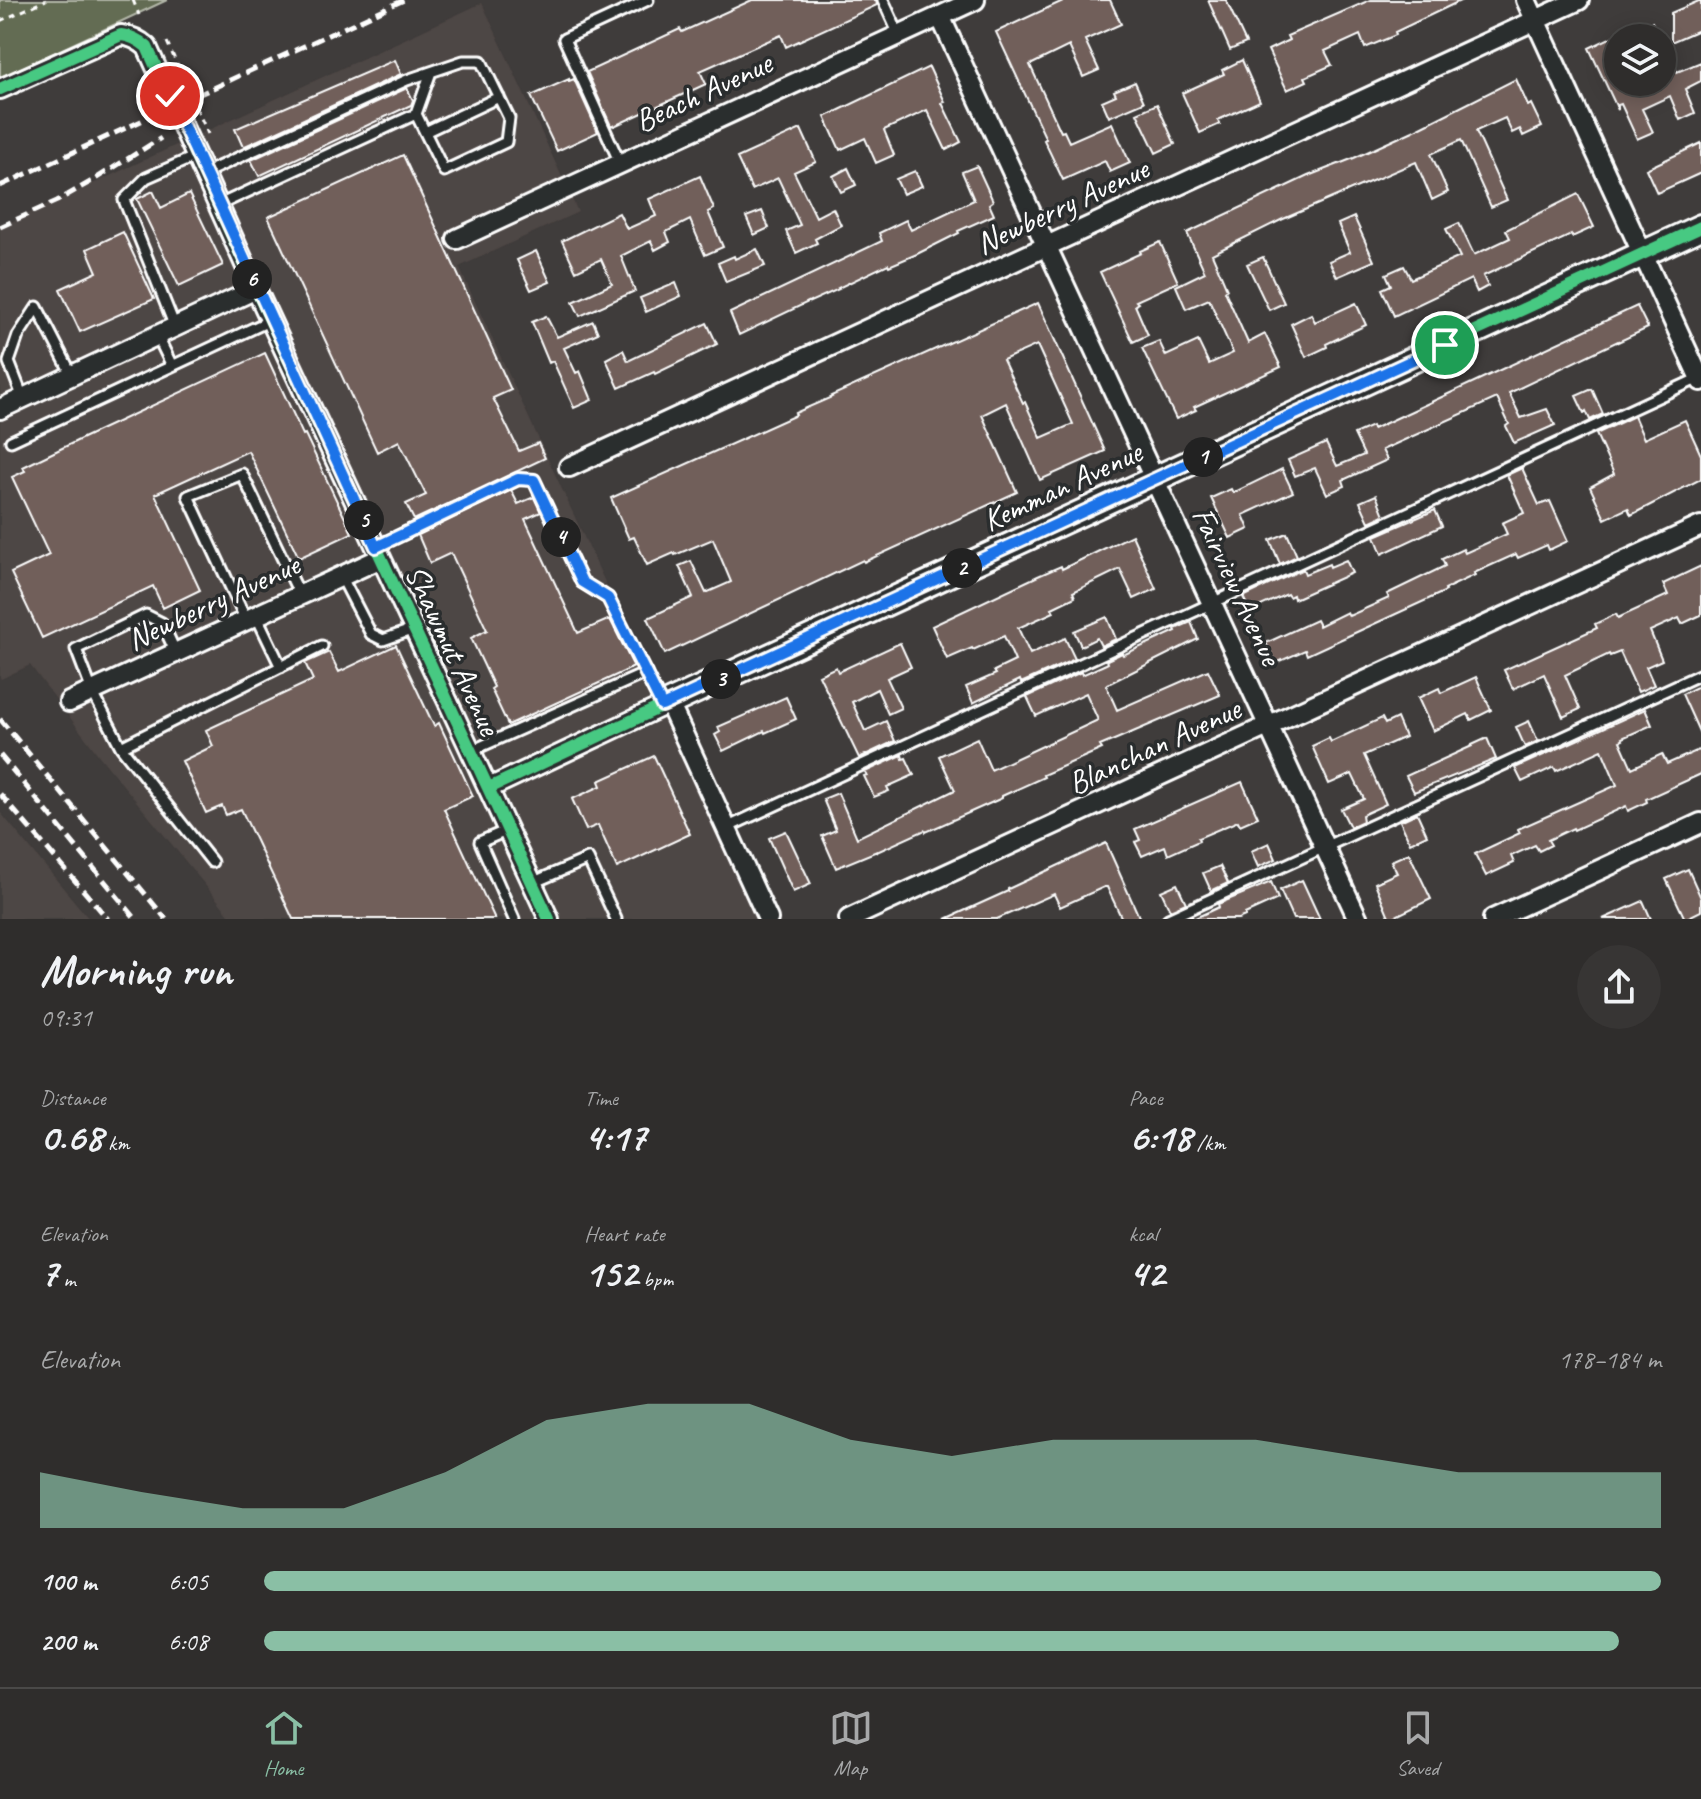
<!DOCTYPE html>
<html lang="en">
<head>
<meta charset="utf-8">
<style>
	body { margin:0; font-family:Caveat,sans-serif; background:#373534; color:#f1f3f6; height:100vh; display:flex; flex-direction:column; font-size:30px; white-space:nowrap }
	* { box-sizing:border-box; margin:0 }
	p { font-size:26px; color:#a7a8a9 }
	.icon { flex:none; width:44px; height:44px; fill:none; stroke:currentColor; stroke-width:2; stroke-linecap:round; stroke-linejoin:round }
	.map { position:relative; height:919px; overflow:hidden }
	.panel { display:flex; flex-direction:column; background:#2f2d2c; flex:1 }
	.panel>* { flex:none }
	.buttons { position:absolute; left:1604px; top:24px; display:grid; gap:16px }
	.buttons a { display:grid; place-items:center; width:72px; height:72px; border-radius:50%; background:#2f2d2c; box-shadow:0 4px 20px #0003,0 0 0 2px #4a4948; font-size:40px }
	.pin { position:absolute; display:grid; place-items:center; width:68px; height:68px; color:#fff; margin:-34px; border:4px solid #fff; border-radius:50%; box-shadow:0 2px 8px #0007 }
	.km { position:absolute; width:40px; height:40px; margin:-20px; border-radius:50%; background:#222; color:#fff; font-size:22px; line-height:40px; text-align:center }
	.round { display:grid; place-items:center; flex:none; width:84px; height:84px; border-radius:42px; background:#373534 }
	.summary { display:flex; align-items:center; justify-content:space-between; height:136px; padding:0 40px }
	h1 { font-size:44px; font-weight:700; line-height:60px }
	.stats { display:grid; grid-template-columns:repeat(3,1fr); gap:12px; height:136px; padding:8px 40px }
	.stats div { display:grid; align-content:center }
	.stats b { font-size:40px; font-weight:700 }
	.stats small { font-size:22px; font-weight:400 }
	.stats p { font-size:22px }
	.chart { height:224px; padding:16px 40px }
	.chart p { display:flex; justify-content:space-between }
	.chart svg { width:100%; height:144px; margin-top:8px; fill:#8abfa5; opacity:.7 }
	ul { padding:0 40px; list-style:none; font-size:26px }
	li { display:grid; grid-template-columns:128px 96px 1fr; align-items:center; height:60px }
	li i { height:20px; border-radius:10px; background:#8abfa5 }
	.menu { display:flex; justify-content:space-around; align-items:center; height:112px; border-top:2px solid #4a4948; background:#2f2d2c; font-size:22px; color:#a7a8a9 }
	.menu a { display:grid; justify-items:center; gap:4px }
	.menu .active { color:#8abfa5 }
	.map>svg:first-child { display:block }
	.built { fill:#4e4644 }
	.green { fill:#646c52; stroke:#b2b6a8; stroke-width:2 }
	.building { fill:#715f5a; stroke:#fff; stroke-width:2; fill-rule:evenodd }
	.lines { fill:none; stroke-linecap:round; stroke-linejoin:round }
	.service-casing { stroke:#fff; stroke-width:15 }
	.minor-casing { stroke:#fff; stroke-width:24 }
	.tertiary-casing { stroke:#fff; stroke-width:30 }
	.path { stroke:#fff; stroke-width:3; stroke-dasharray:6 6; stroke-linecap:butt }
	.service { stroke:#2a2d2e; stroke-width:9 }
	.minor { stroke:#2a2d2e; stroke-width:18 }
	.tertiary { stroke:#2a2d2e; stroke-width:24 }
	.rail { stroke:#fff; stroke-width:5; stroke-dasharray:12 6; stroke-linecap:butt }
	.cycleway-casing { stroke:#2a2d2e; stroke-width:17 }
	.cycleway { stroke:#46c982; stroke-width:12 }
	.route-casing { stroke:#fff; stroke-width:16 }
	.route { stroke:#1a73e8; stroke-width:10 }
	.labels { text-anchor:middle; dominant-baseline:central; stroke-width:7; stroke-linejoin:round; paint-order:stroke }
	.street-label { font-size:32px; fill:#fff; stroke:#2a2d2e }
</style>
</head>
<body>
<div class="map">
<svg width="1701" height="919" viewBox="0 0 1701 919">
	<rect width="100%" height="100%" fill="#3f3c3b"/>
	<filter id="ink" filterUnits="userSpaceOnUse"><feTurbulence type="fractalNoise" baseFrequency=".0125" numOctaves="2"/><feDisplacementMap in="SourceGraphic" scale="16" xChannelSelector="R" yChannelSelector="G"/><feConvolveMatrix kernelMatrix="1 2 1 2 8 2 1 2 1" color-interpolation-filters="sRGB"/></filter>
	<g filter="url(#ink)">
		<path class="built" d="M 482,3 L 578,212 L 459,267 L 761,919 L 233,919 L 100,757 L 30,665 L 1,679 L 0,677 L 0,227 Z
			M 0,812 L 89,919 L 0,919 Z"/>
		<path class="green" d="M 0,0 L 167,0 L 0,78 Z"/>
		<path class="building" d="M 752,0 L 876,0 L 877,5 L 786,47 L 781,35 L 700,71 L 706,84 L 614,126 L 613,125 L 611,126 L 587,72 L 680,29 L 682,32 Z
			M 1065,0 L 1110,0 L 1121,24 L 1085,40 L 1099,70 L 1083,77 L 1069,46 L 1030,65 L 1061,132 L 1064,131 L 1069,142 L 1112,123 L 1130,163 L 1110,172 L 1105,161 L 1063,180 L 1044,140 L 1046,139 L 996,32 Z
			M 1208,0 L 1226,0 L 1246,43 L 1230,50 Z
			M 1370,0 L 1462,0 L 1395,32 L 1396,35 L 1365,48 L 1360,35 L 1325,51 L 1332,65 L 1305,77 L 1307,81 L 1287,90 L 1268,50 L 1289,40 L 1287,36 Z
			M 1701,0 L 1701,29 L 1671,42 L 1671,13 Z
			M 1652,22 L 1659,38 L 1617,38 Z
			M 1614,36 L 1618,45 L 1618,82 L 1662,82 L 1662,79 L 1671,75 L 1671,59 L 1677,72 L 1701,62 L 1701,81 L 1685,89 L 1695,113 L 1680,120 L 1670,96 L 1642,109 L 1653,132 L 1637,139 L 1621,104 L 1618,105 L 1618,110 L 1589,48 Z
			M 395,60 L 401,74 L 245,146 L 242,145 L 235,129 Z
			M 1242,60 L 1260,101 L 1218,120 L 1220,124 L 1200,133 L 1182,93 L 1224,74 L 1222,70 Z
			M 929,67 L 945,102 L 942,103 L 961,142 L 946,150 L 927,110 L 884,130 L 894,155 L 876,163 L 865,138 L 840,150 L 825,117 Z
			M 569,79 L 569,81 L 574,79 L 598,132 L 557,151 L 531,96 Z
			M 1516,79 L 1528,106 L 1531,104 L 1542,127 L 1523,136 L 1520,129 L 1512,133 L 1505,118 L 1476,131 L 1507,200 L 1491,207 L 1461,140 L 1431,154 L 1448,192 L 1432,200 L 1416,162 L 1281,220 L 1212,254 L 1227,289 L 1225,291 L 1248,343 L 1265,334 L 1281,367 L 1194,407 L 1196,410 L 1176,419 L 1142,348 L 1159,341 L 1166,356 L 1198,341 L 1209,364 L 1233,353 L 1209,299 L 1186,309 L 1176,286 L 1205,272 L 1187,233 L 1308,176 L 1354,158 L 1413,131 Z
			M 1135,82 L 1144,102 L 1109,117 L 1102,101 L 1116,95 L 1114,91 Z
			M 407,88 L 413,100 L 411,105 L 259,176 L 251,160 Z
			M 1157,104 L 1175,144 L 1156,153 L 1137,113 Z
			M 801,129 L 816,162 L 794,172 L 816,217 L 833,208 L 841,225 L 815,239 L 817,243 L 796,253 L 786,231 L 800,225 L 778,178 L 752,190 L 737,158 Z
			M 1701,143 L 1701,173 L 1657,193 L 1646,169 Z
			M 403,155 L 511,390 L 493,398 L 519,451 L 538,443 L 545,458 L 414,520 L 406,504 L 426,495 L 399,441 L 377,452 L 268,217 Z
			M 977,166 L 993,201 L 989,204 L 994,215 L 958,231 L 959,233 L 917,254 L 889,266 L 888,264 L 838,288 L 839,289 L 810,302 L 810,301 L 739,335 L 730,313 L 882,241 L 879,233 L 906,220 L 911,230 L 974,200 L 962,172 Z
			M 848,168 L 856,185 L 841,192 L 833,176 Z
			M 915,171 L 922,186 L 903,194 L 896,179 Z
			M 700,176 L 714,209 L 708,212 L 723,247 L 705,255 L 690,220 L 666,232 L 670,242 L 655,250 L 651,241 L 621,256 L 635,291 L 580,316 L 573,302 L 612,284 L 601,259 L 576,271 L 562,241 L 619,213 L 627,229 L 656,216 L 649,199 Z
			M 153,191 L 161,208 L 189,194 L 223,265 L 179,286 L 137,199 Z
			M 1578,194 L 1594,227 L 1572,237 L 1571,235 L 1483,276 L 1488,286 L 1477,292 L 1471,279 L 1394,316 L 1382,289 L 1391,285 L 1386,274 L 1404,266 L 1411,279 L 1460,257 L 1446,229 L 1459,223 L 1474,255 L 1510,238 L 1506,230 Z
			M 762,211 L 769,228 L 754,235 L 746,217 Z
			M 1354,217 L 1374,261 L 1337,277 L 1329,261 L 1350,252 L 1338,224 Z
			M 123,232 L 154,299 L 80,332 L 60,289 L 97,272 L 87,249 Z
			M 1160,242 L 1178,282 L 1136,301 L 1138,303 L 1135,305 L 1148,335 L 1133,342 L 1100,272 L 1141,253 L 1140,251 Z
			M 757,249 L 765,266 L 726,282 L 718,263 L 734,256 L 735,259 Z
			M 536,251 L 550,282 L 531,290 L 517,260 Z
			M 1263,257 L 1284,303 L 1269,310 L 1247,264 Z
			M 676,283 L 681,296 L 646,312 L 640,298 Z
			M 1038,303 L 1105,451 L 1040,480 L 1006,403 L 982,415 L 1017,492 L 864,562 L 863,560 L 665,654 L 648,618 L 693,597 L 679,566 L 691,561 L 706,593 L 731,582 L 713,539 L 675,555 L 674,553 L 647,565 L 634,537 L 629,539 L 611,498 L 796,415 L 795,413 L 832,397 L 831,396 ZM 1037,345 L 1073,424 L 1041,438 L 1025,402 L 1023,403 L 1003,360 Z
			M 1356,303 L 1366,325 L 1326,344 L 1327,347 L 1306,357 L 1291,324 L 1311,314 L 1315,322 Z
			M 1637,306 L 1648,328 L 1618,342 L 1618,341 L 1509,393 L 1521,418 L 1547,409 L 1555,425 L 1514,443 L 1506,426 L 1509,424 L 1497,398 L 1382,450 L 1387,460 L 1343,480 L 1345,486 L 1327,494 L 1315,468 L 1295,476 L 1288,460 L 1326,443 L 1337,466 L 1364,455 L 1354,434 L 1372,426 L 1373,429 Z
			M 546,316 L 557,337 L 593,321 L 598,333 L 564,348 L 576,373 L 580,371 L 592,400 L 574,408 L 553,361 L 549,363 L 532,322 Z
			M 707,323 L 717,344 L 655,374 L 654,372 L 619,388 L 606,359 L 623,350 L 628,361 Z
			M 265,353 L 303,435 L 305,434 L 352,533 L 299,558 L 248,451 L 155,494 L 200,590 L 163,608 L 153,586 L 42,638 L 11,573 L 49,555 L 12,477 L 25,471 L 23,467 L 85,437 Z
			M 1592,389 L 1603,414 L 1590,420 L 1586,411 L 1584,413 L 1576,396 Z
			M 1634,416 L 1644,439 L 1685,420 L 1701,455 L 1701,479 L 1631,515 L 1628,508 L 1605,519 L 1590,487 L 1614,474 L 1596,434 Z
			M 1522,468 L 1539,505 L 1550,501 L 1568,541 L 1549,550 L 1547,545 L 1518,558 L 1516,554 L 1474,573 L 1475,575 L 1445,589 L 1446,591 L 1335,642 L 1307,655 L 1305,650 L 1276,663 L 1266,643 L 1316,620 L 1319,626 L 1347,612 L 1349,616 L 1389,598 L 1387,594 L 1445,566 L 1442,559 L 1463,549 L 1465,553 L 1507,534 L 1502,523 L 1524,513 L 1507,475 Z
			M 1282,469 L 1293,492 L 1243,515 L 1249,529 L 1230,538 L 1211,498 L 1231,489 L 1233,493 Z
			M 511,490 L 518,504 L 534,497 L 541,512 L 525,519 L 578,633 L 610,619 L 634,667 L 508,725 L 491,689 L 494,687 L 471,638 L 487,630 L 451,553 L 430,563 L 418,535 Z
			M 1376,495 L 1384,515 L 1369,522 L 1360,502 Z
			M 1435,510 L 1442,526 L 1382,554 L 1375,536 Z
			M 1287,533 L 1297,556 L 1280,564 L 1270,540 Z
			M 1132,535 L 1156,589 L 1134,599 L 1120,569 L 1073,592 L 1075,597 L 1052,608 L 1054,612 L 1018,628 L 1030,654 L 1065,638 L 1075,659 L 1021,683 L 1020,680 L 973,703 L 966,687 L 996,674 L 994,671 L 1015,661 L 1004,636 L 973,650 L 972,648 L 947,659 L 932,626 L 1038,576 L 1061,566 L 1062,569 Z
			M 1346,560 L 1352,573 L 1294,599 L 1293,595 L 1289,597 L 1287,594 L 1250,611 L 1243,597 L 1303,569 L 1305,574 L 1329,564 L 1330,567 Z
			M 1701,566 L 1701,615 L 1682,624 L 1679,618 L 1650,631 L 1662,660 L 1646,667 L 1654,685 L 1638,692 L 1620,652 L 1610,656 L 1609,654 L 1565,675 L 1580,709 L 1563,717 L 1544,674 L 1513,689 L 1504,670 L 1597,628 L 1595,624 L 1616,614 L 1618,618 L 1668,595 L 1663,584 Z
			M 1107,617 L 1116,639 L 1101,646 L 1097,638 L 1081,646 L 1074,631 Z
			M 1191,622 L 1198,639 L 1106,685 L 1117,710 L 1208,670 L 1220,695 L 1100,746 L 1102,749 L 1043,775 L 1044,777 L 1002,796 L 1002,798 L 926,832 L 925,830 L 877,852 L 877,851 L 836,868 L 822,836 L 836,830 L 823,799 L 838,793 L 857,838 L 955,790 L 939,756 L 977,738 L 991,770 L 1098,720 L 1086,693 L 1036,716 L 1027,697 L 1081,672 L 1082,675 L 1106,664 L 1108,663 L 1107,660 L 1122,653 L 1123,655 L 1176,631 L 1175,629 Z
			M 900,643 L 911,667 L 887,678 L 901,708 L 888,714 L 877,689 L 852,702 L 865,731 L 886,721 L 895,741 L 859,758 L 819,675 L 836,667 L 838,672 Z
			M 396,645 L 434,726 L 439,723 L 473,796 L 444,809 L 495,919 L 293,919 L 241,809 L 226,815 L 222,806 L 206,813 L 182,761 L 213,746 L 206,730 L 313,680 L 305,663 L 329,652 L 339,672 Z
			M 1476,677 L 1491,710 L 1471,720 L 1468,714 L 1433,731 L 1418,698 L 1439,688 L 1441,693 Z
			M 1701,685 L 1701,736 L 1682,694 Z
			M 786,697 L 796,719 L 765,733 L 764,731 L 723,751 L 715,735 L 720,732 L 718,727 Z
			M 1645,709 L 1652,725 L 1622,738 L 1623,740 L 1620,741 L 1632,768 L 1662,754 L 1667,764 L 1701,749 L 1701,774 L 1646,799 L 1647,802 L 1628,811 L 1626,806 L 1574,830 L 1573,828 L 1548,840 L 1551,845 L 1539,851 L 1535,845 L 1511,856 L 1514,863 L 1486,876 L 1475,854 L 1520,833 L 1518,829 L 1617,785 L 1602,750 L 1556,771 L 1554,767 L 1522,782 L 1515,768 Z
			M 1382,718 L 1385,724 L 1397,718 L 1405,737 L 1364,755 L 1386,804 L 1362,815 L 1363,821 L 1350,827 L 1341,809 L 1364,799 L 1352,774 L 1329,784 L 1312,746 L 1329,738 L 1331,742 Z
			M 1529,721 L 1538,741 L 1525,747 L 1516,727 Z
			M 1487,738 L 1496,759 L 1414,792 L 1406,776 L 1472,746 L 1472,745 Z
			M 902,755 L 903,759 L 906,758 L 914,775 L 887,787 L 889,791 L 874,797 L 864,776 L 867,775 L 865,772 Z
			M 654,756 L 690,834 L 617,868 L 598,825 L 586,830 L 572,799 L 601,786 L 599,781 Z
			M 1242,782 L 1258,817 L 1240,825 L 1238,821 L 1198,838 L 1199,841 L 1168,855 L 1165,846 L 1142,856 L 1135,842 L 1140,840 L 1135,829 Z
			M 1417,813 L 1427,835 L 1410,843 L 1400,821 Z
			M 786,831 L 811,884 L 793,892 L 769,838 Z
			M 1106,843 L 1140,919 L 1122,919 L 1107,887 L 1104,887 L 1060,907 L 1054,894 L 997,919 L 946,919 L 1008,891 L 1008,889 Z
			M 1269,843 L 1276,859 L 1258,867 L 1251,851 Z
			M 1409,853 L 1431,899 L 1390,919 L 1375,883 L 1397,873 L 1391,861 Z
			M 1220,866 L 1228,883 L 1211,891 L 1203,873 Z
			M 1688,869 L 1701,898 L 1701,911 L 1685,919 L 1666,879 Z
			M 1302,880 L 1320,919 L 1293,919 L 1280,890 Z
			M 1271,882 L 1278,899 L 1245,914 L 1245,916 L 1238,919 L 1186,919 L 1192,916 L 1193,919 L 1219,907 L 1218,904 Z
			M 1177,884 L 1186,903 L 1170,910 L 1161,891 Z
			M 1643,901 L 1651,919 L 1603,919 Z"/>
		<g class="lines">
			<g class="service-casing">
				<path id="service" d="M 883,0 L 899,35
					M 425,132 L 499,97
					M 620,163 L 564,39 L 648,0
					M 205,173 L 407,80 L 463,61 L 481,61 L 509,118 L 506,142 L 444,171 L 416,114
					M 219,205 L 416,114 L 431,72
					M 175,327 L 124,200 L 146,178 L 196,156
					M 157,335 L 172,366
					M 23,398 L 9,362 L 18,336 L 37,307 L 72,375
					M 11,441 L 271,320
					M 376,547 L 518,479 L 534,480 L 582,582 L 608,598 L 662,706
					M 341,576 L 371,634 L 383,640 L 414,629
					M 256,615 L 281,667
					M 246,620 L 188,496 L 242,474 L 300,595
					M 176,653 L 162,623 L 146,615 L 76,649 L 92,691 L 121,747 L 322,646
					M 121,747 L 212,862
					M 471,751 L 646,673
					M 726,828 L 1699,378
					M 508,830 L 480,842 L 514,919
					M 532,883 L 588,859 L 616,919
					M 1168,919 L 1701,674"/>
			</g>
			<g class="minor-casing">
				<path id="minor" d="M 1526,0 L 1701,381
					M 940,16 L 1358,919
					M 0,89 L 121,35 C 132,36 139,40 147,47 L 256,289 L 549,919
					M 457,239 L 975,0
					M 0,409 L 256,289
					M 569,467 L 1579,0
					M 69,702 L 381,558
					M 489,788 L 669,703 L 768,919
					M 849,919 L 1701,526
					M 1493,919 L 1701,823"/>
			</g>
			<g class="tertiary-casing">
				<path id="tertiary" d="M 669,703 L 1701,227"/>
			</g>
			<path class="path" d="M 133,0 L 139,15
				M 0,21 L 46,0
				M 167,42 L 208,134"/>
			<use href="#service" class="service"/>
			<use href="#minor" class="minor"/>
			<use href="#tertiary" class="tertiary"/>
			<path class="rail" d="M 0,186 L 404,0
				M 0,227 L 57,201 L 92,181 L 161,138
				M 0,719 L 166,919
				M 0,755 L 136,919
				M 0,794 L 108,919"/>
			<g class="cycleway-casing">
				<path id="cycleway" d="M 0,89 L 121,35 C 132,36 139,40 147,47 L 256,289 L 549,919
					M 489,788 L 669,703 L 1701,227"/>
			</g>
			<use href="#cycleway" class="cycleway"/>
		</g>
	</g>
	<g class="lines" filter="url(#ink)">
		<g class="route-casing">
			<path id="route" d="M 170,96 L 376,547 L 518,479 L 534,480 L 582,582 L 608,598 L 662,706 L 1445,345"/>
		</g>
		<use href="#route" class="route"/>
	</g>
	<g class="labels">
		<g class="street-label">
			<text transform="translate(703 92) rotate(-25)">Beach Avenue</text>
			<text transform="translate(1062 206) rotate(-25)">Newberry Avenue</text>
			<text transform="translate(1062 486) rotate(-25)">Kemman Avenue</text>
			<text transform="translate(1237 586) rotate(65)">Fairview Avenue</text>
			<text transform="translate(213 602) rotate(-25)">Newberry Avenue</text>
			<text transform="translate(453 650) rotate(65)">Shawmut Avenue</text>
			<text transform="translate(1154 746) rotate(-25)">Blanchan Avenue</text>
		</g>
	</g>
</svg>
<div class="buttons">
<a><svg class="icon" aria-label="layers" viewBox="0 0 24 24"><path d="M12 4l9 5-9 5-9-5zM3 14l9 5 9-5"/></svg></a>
</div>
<div class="pin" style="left:1445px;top:345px;background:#1e9e55"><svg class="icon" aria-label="arrive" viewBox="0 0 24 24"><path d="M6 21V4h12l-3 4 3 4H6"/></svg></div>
<div class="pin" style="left:170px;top:96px;background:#d93025"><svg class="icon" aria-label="check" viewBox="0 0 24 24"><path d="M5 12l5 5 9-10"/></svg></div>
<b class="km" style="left:1203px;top:457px">1</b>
<b class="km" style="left:962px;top:568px">2</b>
<b class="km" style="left:721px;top:679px">3</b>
<b class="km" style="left:561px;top:537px">4</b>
<b class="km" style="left:364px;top:520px">5</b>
<b class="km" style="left:252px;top:279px">6</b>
</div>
<section class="panel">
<div class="summary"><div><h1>Morning run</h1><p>09:31</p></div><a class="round"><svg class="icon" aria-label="share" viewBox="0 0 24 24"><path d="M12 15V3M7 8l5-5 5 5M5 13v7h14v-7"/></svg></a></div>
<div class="stats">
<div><p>Distance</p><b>0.68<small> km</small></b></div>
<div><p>Time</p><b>4:17</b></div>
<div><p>Pace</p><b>6:18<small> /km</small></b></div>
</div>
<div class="stats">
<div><p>Elevation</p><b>7<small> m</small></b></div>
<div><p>Heart rate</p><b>152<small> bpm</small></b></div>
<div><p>kcal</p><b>42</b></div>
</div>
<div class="chart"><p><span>Elevation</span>178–184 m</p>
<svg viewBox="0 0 160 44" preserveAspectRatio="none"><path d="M0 44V27L10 33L20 38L30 38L40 27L50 11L60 6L70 6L80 17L90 22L100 17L110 17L120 17L130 22L140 27L150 27L160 27V44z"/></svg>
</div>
<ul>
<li><b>100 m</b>6:05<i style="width:100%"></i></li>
<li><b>200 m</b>6:08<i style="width:97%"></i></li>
</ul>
</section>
<nav class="menu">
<a class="active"><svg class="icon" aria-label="home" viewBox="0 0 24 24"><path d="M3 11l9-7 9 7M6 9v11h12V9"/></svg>Home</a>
<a><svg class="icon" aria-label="map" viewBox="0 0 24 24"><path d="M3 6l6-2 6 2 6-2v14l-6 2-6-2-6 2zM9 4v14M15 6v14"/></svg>Map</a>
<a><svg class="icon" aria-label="saved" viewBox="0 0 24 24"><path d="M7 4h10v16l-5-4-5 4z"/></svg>Saved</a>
</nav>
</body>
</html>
